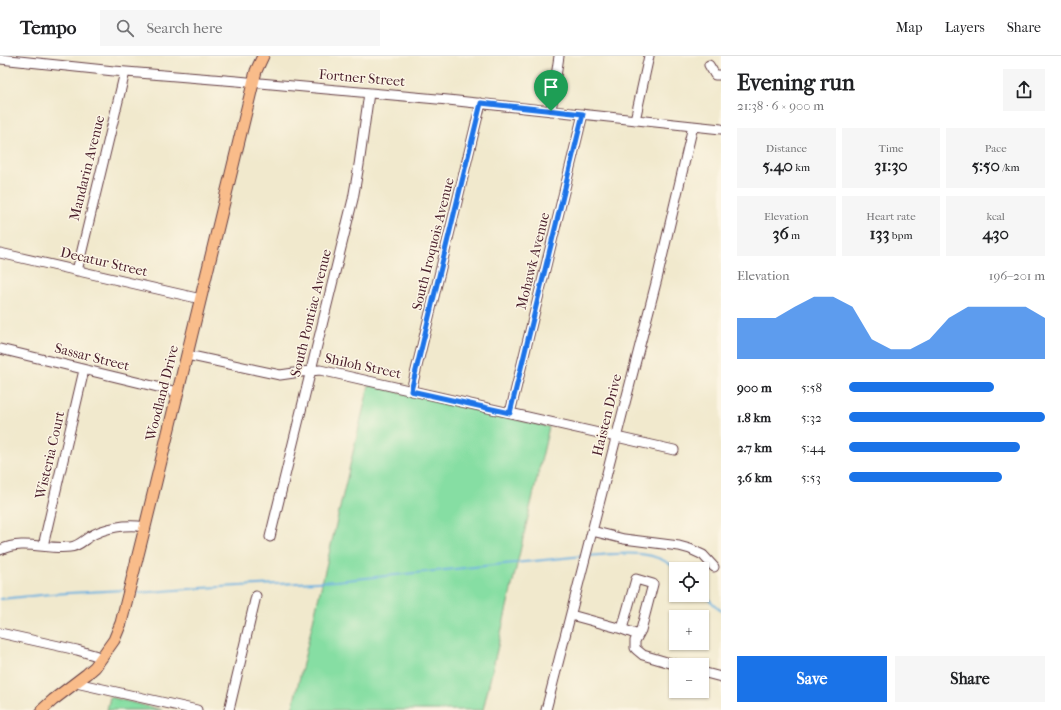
<!DOCTYPE html>
<html lang="en">
<head>
<meta charset="utf-8">
<style>
	body { margin:0; font-family:"IM FELL French Canon",serif; background:#f6f6f6; color:#202124; height:100vh; display:flex; flex-direction:column; font-size:15px; white-space:nowrap }
	* { box-sizing:border-box; margin:0 }
	p { font-size:13px; color:#757577 }
	.icon { flex:none; width:22px; height:22px; fill:none; stroke:currentColor; stroke-width:2; stroke-linecap:round; stroke-linejoin:round }
	.map { position:relative; flex:1; overflow:hidden }
	.side { display:flex; flex-direction:column; background:#fff; width:340px }
	.side>* { flex:none }
	.tools { position:absolute; left:669px; top:506px; display:grid; gap:8px }
	.tools a { display:grid; place-items:center; width:40px; height:40px; border-radius:0px; background:#fff; box-shadow:0 1px 3px #0004; font-size:20px }
	.pin { position:absolute; display:grid; place-items:center; width:34px; height:34px; color:#fff; margin:-41px -17px; border-radius:50% 50% 50% 0; rotate:-45deg; box-shadow:0 0 4px #0007 }
	.pin .icon { rotate:45deg }
	.round { display:grid; place-items:center; flex:none; width:42px; height:42px; border-radius:0px; background:#f6f6f6 }
	.summary { display:flex; align-items:center; justify-content:space-between; height:68px; padding:0 16px }
	h1 { font-size:22px; font-weight:700; line-height:30px }
	.figures { display:grid; grid-template-columns:repeat(3,1fr); gap:6px; height:68px; padding:4px 16px }
	.figures div { display:grid; align-content:center; border-radius:0px; background:#f6f6f6; text-align:center }
	.figures b { font-size:17px; font-weight:700 }
	.figures small { font-size:11px; font-weight:400 }
	.figures p { font-size:11px }
	.chart { height:112px; padding:8px 16px }
	.chart p { display:flex; justify-content:space-between }
	.chart svg { width:100%; height:72px; margin-top:4px; fill:#1a73e8; opacity:.7 }
	.button { display:flex; gap:8px; margin-top:auto; padding:8px 16px }
	.button a { flex:1; height:46px; border-radius:0px; background:#1a73e8; color:#fff; font-size:16px; font-weight:700; line-height:46px; text-align:center }
	.button a+a { background:#f6f6f6; color:#202124 }
	ul { padding:0 16px; list-style:none; font-size:13px }
	li { display:grid; grid-template-columns:64px 48px 1fr; align-items:center; height:30px }
	li i { height:10px; border-radius:5px; background:#1a73e8 }
	header { display:flex; align-items:center; gap:24px; box-sizing:border-box; height:56px; padding:0 20px; background:#fff; border-bottom:1px solid #e0e0e0 }
	header strong { font-size:19px }
	nav { display:flex; gap:22px; margin-inline-start:auto; font-size:14px }
	.search { width:280px; height:36px; background:#f6f6f6; display:flex; align-items:center; gap:10px; box-sizing:border-box; padding:0 14px; border-radius:0px; color:#757577; font-size:15px }
	main { display:flex; flex:1; min-height:0 }
	.map>svg:first-child { display:block }
	.green { fill:#86dea3; stroke:#687e67 }
	.lines { fill:none; stroke-linecap:round; stroke-linejoin:round }
	.stream { stroke:#69b0e0; stroke-width:2 }
	.minor-casing { stroke:#633d43; stroke-width:11 }
	.major-casing { stroke:#633d43; stroke-width:13 }
	.minor { stroke:#fff; stroke-width:9 }
	.major { stroke:#f9bc8a; stroke-width:11 }
	.route-casing { stroke:#fff; stroke-width:8 }
	.route { stroke:#1a73e8; stroke-width:5 }
	.labels { text-anchor:middle; dominant-baseline:central; stroke-width:3; stroke-linejoin:round; paint-order:stroke }
	.street-label { font-size:14px; fill:#4a1f2b; stroke:#fcf5e5 }
</style>
</head>
<body>
<header>
<strong>Tempo</strong>
<div class="search"><svg class="icon" aria-label="search" viewBox="0 0 24 24"><circle cx="10" cy="10" r="6"/><path d="M15 15l6 6"/></svg>Search here</div>
<nav><a>Map</a><a>Layers</a><a>Share</a></nav>
</header>
<main>
<div class="map">
<svg width="721" height="654" viewBox="0 0 721 654">
	<rect width="100%" height="100%" fill="#fcf5e5"/>
	<filter id="ink" filterUnits="userSpaceOnUse"><feTurbulence type="fractalNoise" baseFrequency=".025" numOctaves="2"/><feDisplacementMap in="SourceGraphic" scale="8" xChannelSelector="R" yChannelSelector="G"/><feConvolveMatrix kernelMatrix="1 2 1 2 8 2 1 2 1" color-interpolation-filters="sRGB"/></filter>
	<filter id="wash" filterUnits="userSpaceOnUse"><feTurbulence type="fractalNoise" baseFrequency=".012" numOctaves="4" result="noise"/><feDisplacementMap in="SourceGraphic" scale="16" xChannelSelector="R" yChannelSelector="G"/><feGaussianBlur stdDeviation="0.9" result="paint"/><feColorMatrix in="noise" values="0 0 0 0 0 0 0 0 0 0 0 0 0 0 0 0 0 1.4 0 .05"/><feComposite in="paint" operator="in"/></filter>
	<g filter="url(#wash)">
		<rect width="100%" height="100%" fill="#f1e9cd"/>
		<path class="green" d="M 369,329 L 549,371 L 483,654 L 292,654 Z
			M 110,641 L 162,654 L 107,654 Z"/>
		<g class="lines">
			<path class="stream" d="M 588,500 C 617,498 653,491 676,513
				M 138,537 L 201,532 L 336,525 L 583,500
				M 702,537 L 721,555
				M 0,543 L 51,538 L 123,534"/>
		</g>
	</g>
	<g filter="url(#ink)">
		<g class="lines">
			<g class="minor-casing">
				<path id="minor" d="M 0,3 L 114,15 L 237,25 L 448,44 L 721,73
					M 709,9 L 715,19 L 721,19
					M 551,55 L 559,0
					M 635,64 L 649,0
					M 0,197 L 201,243
					M 77,215 L 125,16
					M 0,293 L 178,336
					M 187,299 L 280,319 L 301,316 L 320,314 L 674,394
					M 411,335 L 481,47
					M 510,357 L 583,58
					M 592,475 L 624,483 L 679,490 L 690,493 L 703,499 L 714,511
					M 270,481 L 353,143 L 359,109 L 369,37
					M 43,490 L 84,314
					M 0,494 C 24,483 46,494 70,491 C 77,491 83,485 89,481 C 105,471 127,468 145,471
					M 571,559 L 622,573 L 638,579
					M 622,573 L 636,523 L 653,528 L 641,574 L 635,585 L 635,592 L 637,594 L 643,599 L 677,609
					M 0,577 L 77,594 L 94,599 L 102,602
					M 702,616 L 721,621
					M 76,627 L 197,654
					M 229,654 L 256,540
					M 546,654 L 657,223 L 693,70"/>
			</g>
			<g class="major-casing">
				<path id="major" d="M 42,654 L 53,644 L 87,618 L 95,611 L 109,591 L 114,584 L 121,567 L 145,471 L 256,15 L 263,0"/>
			</g>
			<use href="#minor" class="minor"/>
			<use href="#major" class="major"/>
		</g>
	</g>
	<g class="lines" filter="url(#ink)">
		<g class="route-casing">
			<path id="route" d="M 481,47 L 583,58 L 510,357 L 411,335 Z"/>
		</g>
		<use href="#route" class="route"/>
	</g>
	<g class="labels">
		<g class="street-label">
			<text transform="translate(362 22) rotate(5)">Fortner Street</text>
			<text transform="translate(87 112) rotate(-76)">Mandarin Avenue</text>
			<text transform="translate(433 188) rotate(-76)">South Iroquois Avenue</text>
			<text transform="translate(533 205) rotate(-76)">Mohawk Avenue</text>
			<text transform="translate(104 206) rotate(13)">Decatur Street</text>
			<text transform="translate(311 257) rotate(-76)">South Pontiac Avenue</text>
			<text transform="translate(92 301) rotate(14)">Sassar Street</text>
			<text transform="translate(363 310) rotate(12)">Shiloh Street</text>
			<text transform="translate(162 337) rotate(-76)">Woodland Drive</text>
			<text transform="translate(607 359) rotate(-76)">Haisten Drive</text>
			<text transform="translate(50 399) rotate(-77)">Wisteria Court</text>
		</g>
	</g>
</svg>
<div class="tools">
<a><svg class="icon" aria-label="locate" viewBox="0 0 24 24"><circle cx="12" cy="12" r="6"/><path d="M12 2v4M12 18v4M2 12h4M18 12h4"/></svg></a>
<a>+</a>
<a>−</a>
</div>
<div class="pin" style="left:551px;top:55px;background:#1e9e55"><svg class="icon" aria-label="arrive" viewBox="0 0 24 24"><path d="M6 21V4h12l-3 4 3 4H6"/></svg></div>
</div>
<section class="side">
<div class="summary"><div><h1>Evening run</h1><p>21:38 · 6 × 900 m</p></div><a class="round"><svg class="icon" aria-label="share" viewBox="0 0 24 24"><path d="M12 15V3M7 8l5-5 5 5M5 13v7h14v-7"/></svg></a></div>
<div class="figures">
<div><p>Distance</p><b>5.40<small> km</small></b></div>
<div><p>Time</p><b>31:30</b></div>
<div><p>Pace</p><b>5:50<small> /km</small></b></div>
</div>
<div class="figures">
<div><p>Elevation</p><b>36<small> m</small></b></div>
<div><p>Heart rate</p><b>133<small> bpm</small></b></div>
<div><p>kcal</p><b>430</b></div>
</div>
<div class="chart"><p><span>Elevation</span>196–201 m</p>
<svg viewBox="0 0 160 44" preserveAspectRatio="none"><path d="M0 44V19L10 19L20 19L30 12L40 6L50 6L60 12L70 32L80 38L90 38L100 32L110 19L120 12L130 12L140 12L150 12L160 19V44z"/></svg>
</div>
<ul>
<li><b>900 m</b>5:58<i style="width:74%"></i></li>
<li><b>1.8 km</b>5:32<i style="width:100%"></i></li>
<li><b>2.7 km</b>5:44<i style="width:87%"></i></li>
<li><b>3.6 km</b>5:53<i style="width:78%"></i></li>
</ul>
<div class="button"><a>Save</a><a>Share</a></div>
</section>
</main>
</body>
</html>
